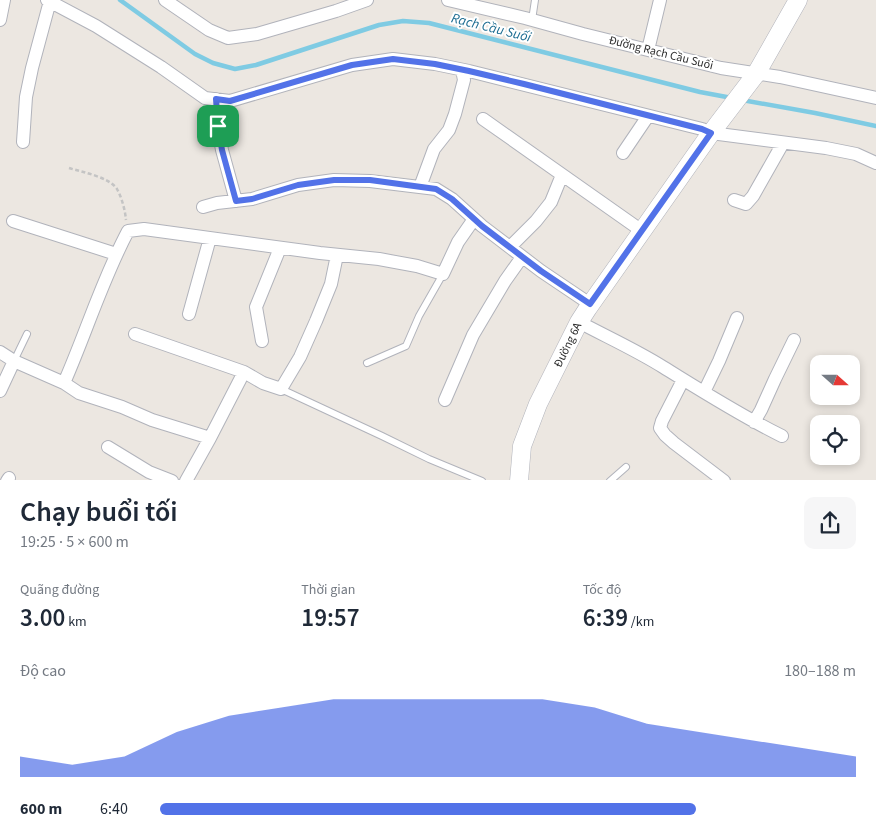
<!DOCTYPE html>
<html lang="vi">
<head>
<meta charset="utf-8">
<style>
	body { margin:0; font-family:"Source Sans 3",sans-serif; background:#f6f6f7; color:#1f2937; height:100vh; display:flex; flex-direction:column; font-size:19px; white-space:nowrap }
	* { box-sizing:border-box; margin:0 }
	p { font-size:16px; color:#747a83 }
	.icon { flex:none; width:28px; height:28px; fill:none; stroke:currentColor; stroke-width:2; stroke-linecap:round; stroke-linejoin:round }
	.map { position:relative; height:480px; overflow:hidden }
	.panel { display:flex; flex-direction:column; background:#fff; flex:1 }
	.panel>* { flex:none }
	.needle { width:32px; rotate:111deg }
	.controls { position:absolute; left:810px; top:355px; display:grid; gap:10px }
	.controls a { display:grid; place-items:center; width:50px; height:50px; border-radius:10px; background:#fff; box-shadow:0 2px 8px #0003; font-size:25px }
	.pin { position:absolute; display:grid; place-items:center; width:42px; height:42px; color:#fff; margin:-21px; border-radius:10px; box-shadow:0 2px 8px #0006 }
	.round { display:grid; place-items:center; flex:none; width:52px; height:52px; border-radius:10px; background:#f6f6f7 }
	.headline { display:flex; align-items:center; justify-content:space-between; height:85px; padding:0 20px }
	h1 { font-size:28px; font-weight:600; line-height:38px }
	.figures { display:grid; grid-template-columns:repeat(3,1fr); gap:8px; height:85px; padding:5px 20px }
	.figures div { display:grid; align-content:center }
	.figures b { font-size:25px; font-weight:600 }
	.figures small { font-size:14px; font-weight:400 }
	.figures p { font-size:14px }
	.chart { height:140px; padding:10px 20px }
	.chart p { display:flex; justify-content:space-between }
	.chart svg { width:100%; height:90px; margin-top:5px; fill:#5272e8; opacity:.7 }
	ul { padding:0 20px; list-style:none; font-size:16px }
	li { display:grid; grid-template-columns:80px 60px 1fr; align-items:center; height:38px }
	li i { height:12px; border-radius:6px; background:#5272e8 }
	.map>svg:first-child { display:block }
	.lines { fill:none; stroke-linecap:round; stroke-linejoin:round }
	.stream { stroke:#7fcbe3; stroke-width:4.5 }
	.lane-casing { stroke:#b1b3bb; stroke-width:8 }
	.street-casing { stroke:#b1b3bb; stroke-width:14 }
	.secondary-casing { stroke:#b1b3bb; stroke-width:19 }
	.path { stroke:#c4c4c4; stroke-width:2.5; stroke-dasharray:4 2.5; stroke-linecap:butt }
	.lane { stroke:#fff; stroke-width:6 }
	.street { stroke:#fff; stroke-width:12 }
	.secondary { stroke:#fff; stroke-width:18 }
	.route-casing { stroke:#fff; stroke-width:10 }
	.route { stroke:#5272e8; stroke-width:6 }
	.labels { text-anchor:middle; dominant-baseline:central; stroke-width:4; stroke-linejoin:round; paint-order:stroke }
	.street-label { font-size:12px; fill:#2c2c2c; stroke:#fff }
	.water-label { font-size:14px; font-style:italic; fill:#1c6c91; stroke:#fff }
</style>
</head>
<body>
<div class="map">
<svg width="876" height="481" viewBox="0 0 876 481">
	<rect width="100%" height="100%" fill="#ece7e1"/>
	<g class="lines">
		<path class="stream" d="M 120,0 L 195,54 L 213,63 L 235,69 L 256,65 L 379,25 L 403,21 L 429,23 L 700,92 L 732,98
			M 742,100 L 815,113 L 876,126"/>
		<g class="lane-casing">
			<path id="lane" d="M 532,20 L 535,0
				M 14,361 L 27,334
				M 367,363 L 406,346 L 419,316 L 443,274
				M 281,389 L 382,436 L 429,459 L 482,481
				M 610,481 L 626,467"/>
		</g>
		<g class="street-casing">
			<path id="street" d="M 47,0 L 96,26 L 161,67 L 205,98 L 230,101 L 352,65 L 393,59 L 435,64 L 469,71 L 702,129 L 711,133 L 826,148 L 856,154 L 876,163
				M 165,0 L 209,30 L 228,38 L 257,34 L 336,11 L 367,0
				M 448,0 L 525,18 L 583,34 L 721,68 L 780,77 L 876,98
				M 0,20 L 4,0
				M 648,50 L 660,0
				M 216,99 L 218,127 L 222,150 L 236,201
				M 483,119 L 642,231
				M 23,142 L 26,97 L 32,68 L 50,1
				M 623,153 L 648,116
				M 420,187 L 434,149 L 449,130 L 455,114 L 464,80 L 462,70
				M 734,200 L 746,204 L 753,196 L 783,143
				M 203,207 L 217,203 L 252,199 L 298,185 L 334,180 L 370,181 L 436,189 L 452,199 L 482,226 L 541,271 L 590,304
				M 13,221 L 116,254
				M 510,247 L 536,221 L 551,202 L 562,175
				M 189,314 L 210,238
				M 579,322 C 607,337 636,350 663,367 C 702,391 741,416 782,436
				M 135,334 L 244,372
				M 262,341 L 256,307 L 280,248
				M 0,352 L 14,361 L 64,383 L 79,393 L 122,407 L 152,420 L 210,438
				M 683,380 L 662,421 L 660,428 L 665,435 L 674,443 L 724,481
				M 64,383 C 86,333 102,280 128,231 L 144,229 L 320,253 L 379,259 L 417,266 L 443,274 L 458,242 L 474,219
				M 0,391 L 14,361
				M 704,392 L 719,361 L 737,318
				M 445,400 L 473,335 L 505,281 L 522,257
				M 754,422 L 761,410 L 775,379 L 794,340
				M 108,447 L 149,472 L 172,481
				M 7,481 L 9,478
				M 186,481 L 210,438 L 244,372 L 263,383 L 281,389 L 300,357 L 316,321 L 331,284 L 337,255"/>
		</g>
		<g class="secondary-casing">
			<path id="secondary" d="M 519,481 L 522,446 L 538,404 L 579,322 L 588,308 L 711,133 L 756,74 L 798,0"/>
		</g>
		<path class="path" d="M 69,168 C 82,172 109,177 117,189 C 122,198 125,210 126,220"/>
		<use href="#lane" class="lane"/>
		<use href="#street" class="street"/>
		<use href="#secondary" class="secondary"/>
	</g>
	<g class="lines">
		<g class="route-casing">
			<path id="route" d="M 393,59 L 435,64 L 469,71 L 524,84 L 702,129 L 711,133 L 590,304 L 541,271 L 482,226 L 452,199 L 436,189 L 370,180 L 334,180 L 298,185 L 252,199 L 236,201 L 222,150 L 218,126 L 216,99 L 230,101 L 352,65 Z"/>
		</g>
		<use href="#route" class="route"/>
	</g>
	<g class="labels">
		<g class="street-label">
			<text transform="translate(661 53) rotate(14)">Đường Rạch Cầu Suối</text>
			<text transform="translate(568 345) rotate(-64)">Đường 6A</text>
		</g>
		<g class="water-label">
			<text transform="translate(491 28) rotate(14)">Rạch Cầu Suối</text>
		</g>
	</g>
</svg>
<div class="controls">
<a><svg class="needle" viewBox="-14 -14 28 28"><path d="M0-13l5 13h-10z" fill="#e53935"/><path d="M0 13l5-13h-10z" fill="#747a83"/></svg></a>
<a><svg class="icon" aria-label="locate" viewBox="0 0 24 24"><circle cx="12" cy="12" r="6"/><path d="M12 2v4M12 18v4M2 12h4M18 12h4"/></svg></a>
</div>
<div class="pin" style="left:218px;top:126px;background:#1e9e55"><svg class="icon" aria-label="arrive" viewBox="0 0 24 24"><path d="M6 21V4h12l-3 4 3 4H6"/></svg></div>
</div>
<section class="panel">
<div class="headline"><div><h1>Chạy buổi tối</h1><p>19:25 · 5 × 600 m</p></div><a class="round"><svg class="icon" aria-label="share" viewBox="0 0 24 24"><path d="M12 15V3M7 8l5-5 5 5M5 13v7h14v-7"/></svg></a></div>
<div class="figures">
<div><p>Quãng đường</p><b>3.00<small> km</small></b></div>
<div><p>Thời gian</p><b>19:57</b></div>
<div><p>Tốc độ</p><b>6:39<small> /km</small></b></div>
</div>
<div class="chart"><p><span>Độ cao</span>180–188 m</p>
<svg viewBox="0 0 160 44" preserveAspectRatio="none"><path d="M0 44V34L10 38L20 34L30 22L40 14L50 10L60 6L70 6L80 6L90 6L100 6L110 10L120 18L130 22L140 26L150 30L160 34V44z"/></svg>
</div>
<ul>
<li><b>600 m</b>6:40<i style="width:77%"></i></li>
</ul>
</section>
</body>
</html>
